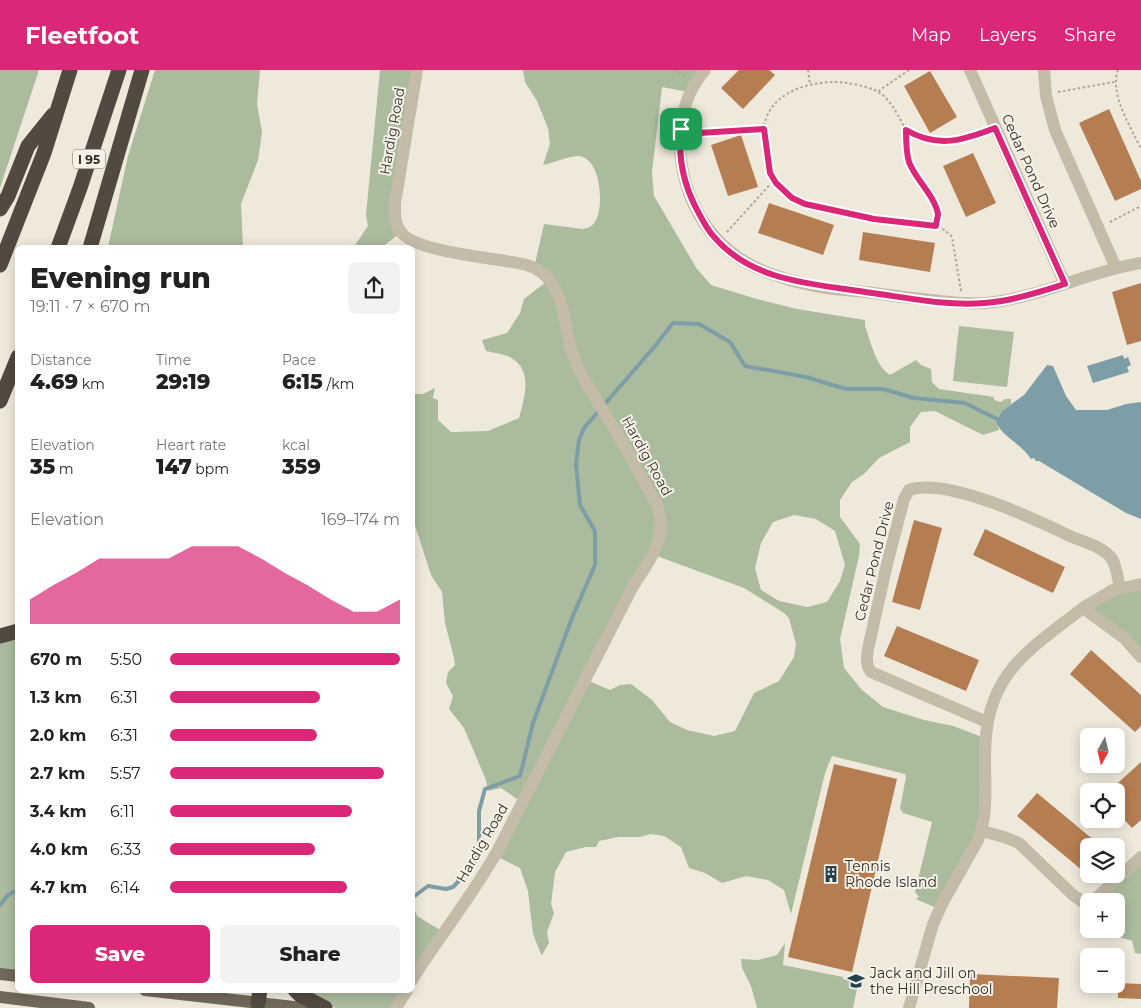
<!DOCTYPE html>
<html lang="en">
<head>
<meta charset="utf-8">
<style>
	body { margin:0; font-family:Montserrat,sans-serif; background:#f2f2f2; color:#222; height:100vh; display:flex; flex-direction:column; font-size:19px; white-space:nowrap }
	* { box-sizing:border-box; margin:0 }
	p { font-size:16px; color:#767676 }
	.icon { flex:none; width:28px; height:28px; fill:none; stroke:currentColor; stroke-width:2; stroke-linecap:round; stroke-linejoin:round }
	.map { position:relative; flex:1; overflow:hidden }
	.drawer { position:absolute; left:15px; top:175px; width:400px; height:748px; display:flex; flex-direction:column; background:#fff; border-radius:8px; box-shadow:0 2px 12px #0003 }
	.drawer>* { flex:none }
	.needle { width:32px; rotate:188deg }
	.buttons { position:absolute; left:1080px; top:658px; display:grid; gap:10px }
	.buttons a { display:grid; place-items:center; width:45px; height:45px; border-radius:8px; background:#fff; box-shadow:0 2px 12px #0003; font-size:25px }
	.pin { position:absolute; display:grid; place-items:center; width:42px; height:42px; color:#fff; margin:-21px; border-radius:10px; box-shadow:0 2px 8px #0006 }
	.round { display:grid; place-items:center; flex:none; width:52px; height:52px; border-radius:8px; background:#f2f2f2 }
	.overview { display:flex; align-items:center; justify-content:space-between; height:85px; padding:0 15px }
	h1 { font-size:28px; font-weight:800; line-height:38px }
	.metrics { display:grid; grid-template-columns:repeat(3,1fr); gap:8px; height:85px; padding:5px 15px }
	.metrics div { display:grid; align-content:center }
	.metrics b { font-size:21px; font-weight:800 }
	.metrics small { font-size:14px; font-weight:400 }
	.metrics p { font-size:14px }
	.chart { height:140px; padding:10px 15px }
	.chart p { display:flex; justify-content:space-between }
	.chart svg { width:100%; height:90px; margin-top:5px; fill:#db2777; opacity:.7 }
	.action { display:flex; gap:10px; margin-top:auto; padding:10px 15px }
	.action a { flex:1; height:58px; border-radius:8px; background:#db2777; color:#fff; font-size:20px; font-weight:800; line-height:58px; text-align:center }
	.action a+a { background:#f2f2f2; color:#222 }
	ul { padding:0 15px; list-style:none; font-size:16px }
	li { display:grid; grid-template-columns:80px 60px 1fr; align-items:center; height:38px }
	li i { height:12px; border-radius:6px; background:#db2777 }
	header { display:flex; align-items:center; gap:30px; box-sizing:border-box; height:70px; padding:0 25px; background:#db2777; color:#fff }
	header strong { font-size:24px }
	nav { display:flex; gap:28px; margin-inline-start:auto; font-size:18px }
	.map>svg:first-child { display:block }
	.green { fill:#abbb9e; fill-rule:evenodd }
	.water { fill:#7e9ea7 }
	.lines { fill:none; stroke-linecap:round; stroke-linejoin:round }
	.stream { stroke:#7e9ea7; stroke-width:4 }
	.building { fill:#b57d52 }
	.path { stroke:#b0a594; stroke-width:2; stroke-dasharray:2.5 2.5; stroke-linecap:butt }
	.minor { stroke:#c4bba9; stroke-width:12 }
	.major { stroke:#72675b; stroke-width:12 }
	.highway { stroke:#524940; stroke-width:15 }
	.route-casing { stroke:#fff; stroke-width:10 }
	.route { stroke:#db2777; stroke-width:6 }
	.labels { text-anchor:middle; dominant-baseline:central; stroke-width:4; stroke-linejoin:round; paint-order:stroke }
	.shield { fill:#f6f2e7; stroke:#6e6861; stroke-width:1 }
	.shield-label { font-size:12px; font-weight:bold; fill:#332d28 }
	.street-label { font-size:14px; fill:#332d28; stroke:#f6f2e7 }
	.poi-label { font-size:14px; fill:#332d28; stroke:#f6f2e7; text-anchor:start }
</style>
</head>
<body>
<header>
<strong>Fleetfoot</strong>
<nav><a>Map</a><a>Layers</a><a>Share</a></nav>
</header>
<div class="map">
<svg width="1141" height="938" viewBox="0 0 1141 938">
	<rect width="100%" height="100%" fill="#eee9db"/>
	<path class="green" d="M 0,0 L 39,0 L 0,118 Z
		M 155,0 L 260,0 L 257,34 L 262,62 L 258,90 L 241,134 L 243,177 L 108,177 L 128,86 Z
		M 380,0 L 417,0 L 394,140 L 399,164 L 382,177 L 353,178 L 368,156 L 366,145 Z
		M 523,0 L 704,0 L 688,22 L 662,17 L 652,102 L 654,126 L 697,199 L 711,215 L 757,229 L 797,239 L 865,250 L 865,256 C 871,272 875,295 890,305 L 916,290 L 921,295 L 931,299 L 932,312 L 939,319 L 994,327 L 994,330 L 1001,332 L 1005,329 L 1011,329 L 1011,334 L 1002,341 L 996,352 L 999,360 L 983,365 L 935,341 L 921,342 L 910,357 L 910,372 L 879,388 L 864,404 L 852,412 L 840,430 L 840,447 L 860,474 L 859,486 L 840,569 L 844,598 L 862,620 L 883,637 L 924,650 L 953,656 L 985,668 L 981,762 L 939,839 L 916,829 L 919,827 L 915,822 L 932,752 L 903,743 L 900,738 L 906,707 L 905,704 L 832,686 L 825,703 L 791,844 L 784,820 L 768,810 L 746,806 L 722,813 L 705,803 L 689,798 L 681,777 L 664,766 L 651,764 L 639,767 L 618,767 L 599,771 L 596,777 L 586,777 L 566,782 L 555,802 L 551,834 L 554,843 L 547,862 L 549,873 L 542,885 L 541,884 L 533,864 L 528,821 L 520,798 L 496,786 L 520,731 L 501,718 L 488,721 L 486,710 L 464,658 L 449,639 L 453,626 L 446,613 L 448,602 L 455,595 L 454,588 L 445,553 L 442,522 L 431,505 L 413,449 L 412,324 L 423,324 L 435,318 L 433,328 L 438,330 L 438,350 L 451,362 L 488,361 L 519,348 C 524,329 533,302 513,289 C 506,284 494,283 486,281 L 482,270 L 507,263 L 520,243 L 524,229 L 546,212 L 534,198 L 544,154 L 583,159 C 589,158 593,156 596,150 C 604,135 601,87 578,86 C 569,86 553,93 543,95 L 550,74 L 548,58 L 537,31 L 525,12 ZM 794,445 L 816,449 L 835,461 L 845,495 L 840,511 L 827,532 L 807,537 L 779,531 L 761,520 L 755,498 L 761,473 L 773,452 ZM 654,485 L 744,518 L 784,543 L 789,548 L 796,574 L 794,587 L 779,611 L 754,623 L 735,661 L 714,666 L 687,660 L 670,652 L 652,630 L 631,614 L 620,615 L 610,620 L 586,610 Z
		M 959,256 L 1014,262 L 1007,317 L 953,311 Z
		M 1141,516 L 1141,588 L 1086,537 Z
		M 17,560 L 17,906 L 0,904 L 0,566 Z
		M 1141,788 L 1141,884 L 1135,883 L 1132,871 L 1116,866 L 1093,866 L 1094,859 L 1116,859 L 1116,831 L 1095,831 Z
		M 412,835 L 417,846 L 440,860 L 412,910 Z
		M 785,873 L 783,895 L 853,909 L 858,914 L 853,938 L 757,938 L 751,916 L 742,898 L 741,889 L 758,890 L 777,885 Z
		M 295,920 L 407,920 L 397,938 L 336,938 L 311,930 Z"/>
	<path class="water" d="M 1123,285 L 1124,289 L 1128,287 L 1131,295 L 1127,297 L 1129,302 L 1093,313 L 1087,296 Z
		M 1047,295 L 1053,296 L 1066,326 L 1076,340 L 1107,340 L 1126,334 L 1141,332 L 1141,449 L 1126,443 L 1039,391 L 1036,391 L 1034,388 L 1031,389 C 1022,374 1002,367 996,352 L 1002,341 L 1024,325 Z"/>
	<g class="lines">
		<path class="stream" d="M 412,828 L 428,816 L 446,819 L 453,817 L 474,795 L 479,775 L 479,741 L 485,719 L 520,706 L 533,653 L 572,548 L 595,495 L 595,461 L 580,435 L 576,394 L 579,370 L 584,358 L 655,276 L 673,253 L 699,254 L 730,272 L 745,296 L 806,307 L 846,319 L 883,319 L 914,328 L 965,333 L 999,350
			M 0,835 L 8,825 L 18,820"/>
	</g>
	<path class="building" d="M 739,0 L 769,0 L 775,5 L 743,39 L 721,18 Z
		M 930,1 L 957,47 L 930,63 L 904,16 Z
		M 1109,39 L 1141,111 L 1141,119 L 1115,131 L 1079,53 Z
		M 741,65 L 758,117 L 728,126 L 711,75 Z
		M 973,83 L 996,133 L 966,147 L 943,96 Z
		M 769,133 L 834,155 L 823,185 L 758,163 Z
		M 863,162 L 935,173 L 930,202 L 859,190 Z
		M 1141,213 L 1141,271 L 1127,275 L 1112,222 Z
		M 914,450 L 942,458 L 920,540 L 892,532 Z
		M 985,459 L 1065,497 L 1053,523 L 973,485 Z
		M 897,556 L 979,590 L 966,621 L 884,586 Z
		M 1091,580 L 1141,625 L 1141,656 L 1135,662 L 1070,604 Z
		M 1141,692 L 1141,750 L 1132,758 L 1116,741 L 1116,721 L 1109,721 Z
		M 834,694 L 897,709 L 852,902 L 788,887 Z
		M 1037,723 L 1101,776 L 1089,776 L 1089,806 L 1017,746 Z
		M 970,904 L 1059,908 L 1057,938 L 969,938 Z
		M 1118,913 L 1141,914 L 1141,929 L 1118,928 Z"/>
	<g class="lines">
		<path class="path" d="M 674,0 L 685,6
			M 808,0 L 810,14
			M 1118,0 C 1109,24 1131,57 1141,79
			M 879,22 L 880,20 L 909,0
			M 1058,22 L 1114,12
			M 906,60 C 899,48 892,31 880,23 C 871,17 858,15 847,13 C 819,9 776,18 766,49 C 762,60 765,71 766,83 C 770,110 780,122 805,134 L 889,151 L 936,155
			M 691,62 L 699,63 L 764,59
			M 1110,152 L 1141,136
			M 727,162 L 774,110
			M 961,221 L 952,167 L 946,161 L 936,155 C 936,152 938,147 938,144 C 935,126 915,109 909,92 C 906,82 906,70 906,60 C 930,75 959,74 984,62"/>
		<path class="minor" d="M 705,0 C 678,31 675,75 686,114 C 707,183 759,207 826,218 C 842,220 858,221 874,223 C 893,226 912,228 931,230 C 952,232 973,235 995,232 C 1045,225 1091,201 1141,193
			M 970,0 L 1065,214
			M 1044,0 L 1046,26 L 1055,60 L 1116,198
			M 1083,538 L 1113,520 L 1141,514
			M 987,652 L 871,602 C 865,594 867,587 868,579 L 887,494 L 904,429 L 909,420 C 947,407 1037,450 1072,467 C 1084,472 1104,477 1112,489 C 1117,497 1118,510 1120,519
			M 982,761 L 1004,767 L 1019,773 L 1073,825 L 1086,834 L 1089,833
			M 1093,831 L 1141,787
			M 412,910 C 440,865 474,824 499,778 L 632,518 C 650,489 671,467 655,431 C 641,406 627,380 612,355 C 598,331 581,309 572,282 C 563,255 566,221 541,202 C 530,194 518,193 505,191 C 482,187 413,180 401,162 C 394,154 395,143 395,133 L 417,0
			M 396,938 L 407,920
			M 909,938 L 933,854 L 943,832 L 978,770 C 988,745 985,717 985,691 C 984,606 1022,585 1083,538 L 1124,568 L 1141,587"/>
		<path class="major" d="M 0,904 L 18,906
			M 145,920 L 303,938
			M 0,927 L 89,938"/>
		<path class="highway" d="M 0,139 L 8,126 L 28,76 L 53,45
			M 58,178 L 80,118 L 119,0
			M 90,178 L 142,0
			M 0,195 L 44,83 L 70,0
			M 0,331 L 18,287
			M 0,566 L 18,561
			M 295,920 L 300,925 L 325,938
			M 258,933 L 260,920"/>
	</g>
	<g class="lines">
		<g class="route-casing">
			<path id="route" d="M 995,58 L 1065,214 C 1039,222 1012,231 984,233 C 947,236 908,228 872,223 C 817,214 754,213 715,168 C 706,159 701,147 695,136 C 683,112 678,86 681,59 L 699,63 L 764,59 L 770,103 L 776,113 L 792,128 L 805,134 L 874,149 L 936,156 C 936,152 938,147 938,144 C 935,126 915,109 909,92 C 906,82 906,70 906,60 C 938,79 964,70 995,58 Z"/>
		</g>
		<use href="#route" class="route"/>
	</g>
	<defs>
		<g id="building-bare" transform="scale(1.35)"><path d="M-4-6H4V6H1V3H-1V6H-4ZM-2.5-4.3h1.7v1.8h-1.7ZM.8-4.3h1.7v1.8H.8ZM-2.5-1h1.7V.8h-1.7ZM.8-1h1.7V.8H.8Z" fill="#23434e" stroke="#f6f2e7" stroke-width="2.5" paint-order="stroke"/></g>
		<g id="school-bare" transform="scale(1.35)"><path d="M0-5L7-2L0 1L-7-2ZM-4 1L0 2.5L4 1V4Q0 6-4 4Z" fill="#23434e" stroke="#f6f2e7" stroke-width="2.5" paint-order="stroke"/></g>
	</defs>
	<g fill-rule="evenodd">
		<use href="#building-bare" x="831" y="804"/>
		<use href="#school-bare" x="856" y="911"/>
	</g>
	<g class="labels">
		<rect class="shield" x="73" y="79.5" width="32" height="19" rx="4"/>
		<g class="shield-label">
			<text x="89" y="89">I 95</text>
		</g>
		<g class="street-label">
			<text transform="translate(392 61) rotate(-80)">Hardig Road</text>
			<text transform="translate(1031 101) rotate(66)">Cedar Pond Drive</text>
			<text transform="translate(647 386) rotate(61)">Hardig Road</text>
			<text transform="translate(874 491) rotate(-76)">Cedar Pond Drive</text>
			<text transform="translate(482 773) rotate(-60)">Hardig Road</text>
		</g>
		<g class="poi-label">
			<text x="845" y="796">Tennis<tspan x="845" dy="16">Rhode Island</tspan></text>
			<text x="870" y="903">Jack and Jill on<tspan x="870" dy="16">the Hill Preschool</tspan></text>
		</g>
	</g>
</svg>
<div class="buttons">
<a><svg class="needle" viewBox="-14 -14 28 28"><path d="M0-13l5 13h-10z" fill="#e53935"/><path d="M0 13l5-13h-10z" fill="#767676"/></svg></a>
<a><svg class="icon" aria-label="locate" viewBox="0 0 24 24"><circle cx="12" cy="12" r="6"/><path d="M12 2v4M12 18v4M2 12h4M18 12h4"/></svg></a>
<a><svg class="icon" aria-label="layers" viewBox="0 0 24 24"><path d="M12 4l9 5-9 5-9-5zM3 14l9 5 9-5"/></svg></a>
<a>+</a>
<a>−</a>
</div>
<div class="pin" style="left:681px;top:59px;background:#1e9e55"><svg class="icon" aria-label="arrive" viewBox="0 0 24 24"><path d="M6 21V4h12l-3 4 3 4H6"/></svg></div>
<section class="drawer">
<div class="overview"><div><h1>Evening run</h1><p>19:11 · 7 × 670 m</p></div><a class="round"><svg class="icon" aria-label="share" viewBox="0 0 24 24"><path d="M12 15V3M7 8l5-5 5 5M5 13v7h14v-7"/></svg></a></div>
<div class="metrics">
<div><p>Distance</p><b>4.69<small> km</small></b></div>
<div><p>Time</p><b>29:19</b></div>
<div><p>Pace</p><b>6:15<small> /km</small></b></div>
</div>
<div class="metrics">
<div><p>Elevation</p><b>35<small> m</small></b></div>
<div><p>Heart rate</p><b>147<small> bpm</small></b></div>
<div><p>kcal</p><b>359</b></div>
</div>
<div class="chart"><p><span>Elevation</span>169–174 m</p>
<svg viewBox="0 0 160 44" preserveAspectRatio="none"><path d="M0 44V32L10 25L20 19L30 12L40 12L50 12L60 12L70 6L80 6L90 6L100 12L110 19L120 25L130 32L140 38L150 38L160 32V44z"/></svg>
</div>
<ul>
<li><b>670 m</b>5:50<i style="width:100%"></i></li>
<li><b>1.3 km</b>6:31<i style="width:65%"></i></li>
<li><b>2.0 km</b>6:31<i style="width:64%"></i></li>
<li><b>2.7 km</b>5:57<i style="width:93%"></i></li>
<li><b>3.4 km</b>6:11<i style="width:79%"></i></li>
<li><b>4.0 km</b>6:33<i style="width:63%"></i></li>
<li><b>4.7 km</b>6:14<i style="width:77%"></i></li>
</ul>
<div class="action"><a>Save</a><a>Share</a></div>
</section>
</div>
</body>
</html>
